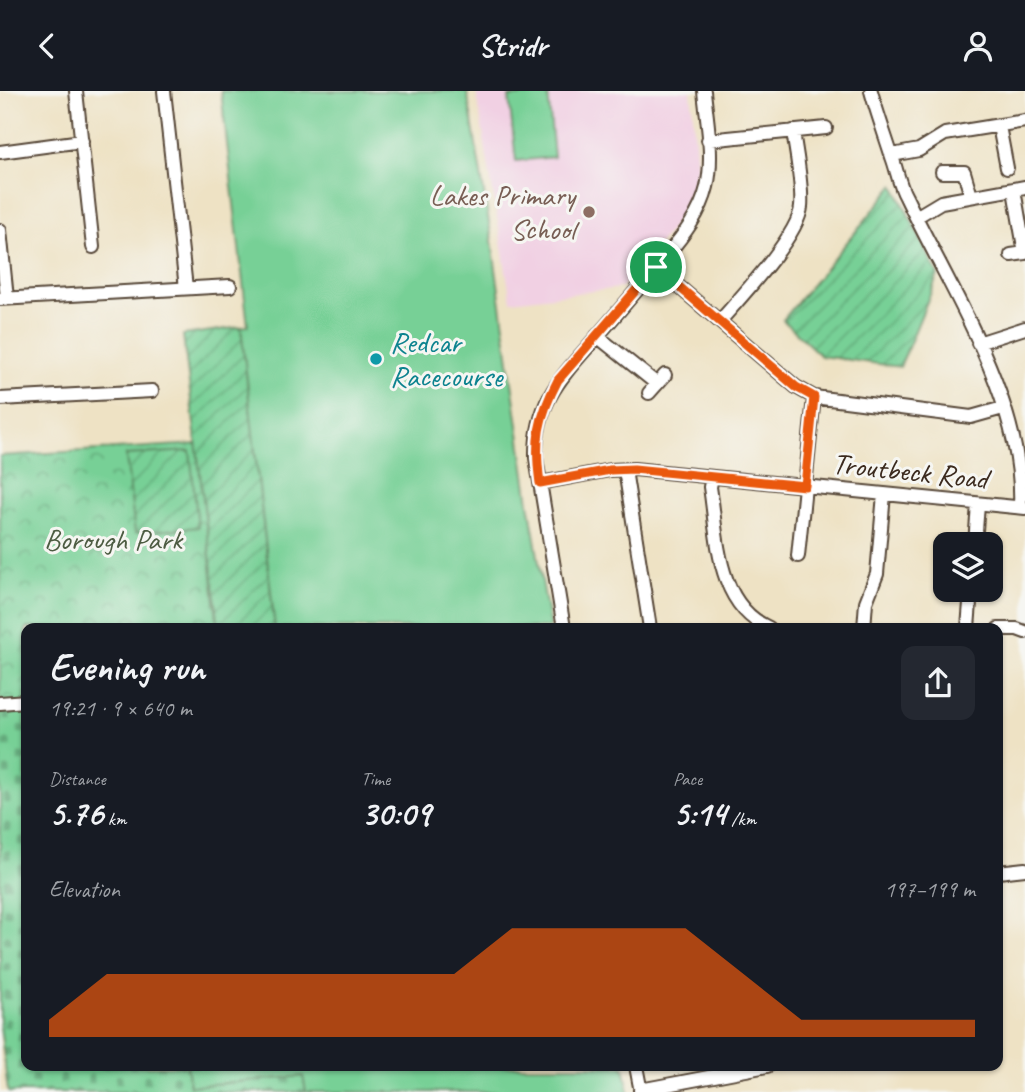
<!DOCTYPE html>
<html lang="en">
<head>
<meta charset="utf-8">
<style>
	body { margin:0; font-family:Caveat,sans-serif; background:#242831; color:#f1f3f6; height:100vh; display:flex; flex-direction:column; font-size:26px; white-space:nowrap }
	* { box-sizing:border-box; margin:0 }
	p { font-size:23px; color:#9ea1a6 }
	.icon { flex:none; width:38px; height:38px; fill:none; stroke:currentColor; stroke-width:2; stroke-linecap:round; stroke-linejoin:round }
	.map { position:relative; flex:1; overflow:hidden }
	.drawer { position:absolute; left:21px; top:532px; width:982px; height:448px; display:flex; flex-direction:column; background:#171b24; border-radius:14px; box-shadow:0 2px 5px #0004 }
	.drawer>* { flex:none }
	.tools { position:absolute; left:933px; top:441px; display:grid; gap:14px }
	.tools a { display:grid; place-items:center; width:70px; height:70px; border-radius:14px; background:#171b24; box-shadow:0 2px 5px #0004; font-size:35px }
	.pin { position:absolute; display:grid; place-items:center; width:60px; height:60px; color:#fff; margin:-30px; border:4px solid #fff; border-radius:50%; box-shadow:0 2px 7px #0007 }
	.round { display:grid; place-items:center; flex:none; width:74px; height:74px; border-radius:14px; background:#242831 }
	.overview { display:flex; align-items:center; justify-content:space-between; height:119px; padding:0 28px }
	h1 { font-size:38px; font-weight:800; line-height:52px }
	.stats { display:grid; grid-template-columns:repeat(3,1fr); gap:10px; height:119px; padding:7px 28px }
	.stats div { display:grid; align-content:center }
	.stats b { font-size:35px; font-weight:800 }
	.stats small { font-size:19px; font-weight:400 }
	.stats p { font-size:19px }
	.chart { height:196px; padding:14px 28px }
	.chart p { display:flex; justify-content:space-between }
	.chart svg { width:100%; height:126px; margin-top:7px; fill:#ea580c; opacity:.7 }
	header { display:flex; justify-content:space-between; align-items:center; height:91px; padding:0 28px; background:#171b24; font-size:32px; font-weight:800 }
	.map>svg:first-child { display:block }
	.built { fill:#f1d0e3 }
	.cemetery { fill:url(#cemetery-stones); stroke:#597d5a; stroke-width:2 }
	.park { fill:url(#park-crowns); stroke:#597d5a; stroke-width:2 }
	.garden { fill:url(#garden-furrows); stroke:#597d5a; stroke-width:2 }
	.pitch { fill:#77d096; stroke:#597d5a; stroke-width:2 }
	.lines { fill:none; stroke-linecap:round; stroke-linejoin:round }
	.minor-casing { stroke:#564637; stroke-width:16 }
	.minor { stroke:#fff; stroke-width:12 }
	.route-casing { stroke:#fff; stroke-width:14 }
	.route { stroke:#ea580c; stroke-width:9 }
	.education-dot { fill:#8d6e63; stroke:#f6f6f2; stroke-width:2.5 }
	.culture-dot { fill:#0f9aa8; stroke:#f6f6f2; stroke-width:2.5 }
	.labels { text-anchor:middle; dominant-baseline:central; stroke-width:6; stroke-linejoin:round; paint-order:stroke }
	.education-label { font-size:30px; fill:#785e54; stroke:#f6f6f2; text-anchor:end }
	.culture-label { font-size:30px; fill:#0d838f; stroke:#f6f6f2; text-anchor:start }
	.street-label { font-size:30px; fill:#3b2a1e; stroke:#f6f6f2 }
	.park-label { font-size:30px; fill:#4d5c42; stroke:#f6f6f2 }
</style>
</head>
<body>
<header><svg class="icon" aria-label="back" viewBox="0 0 24 24"><path d="M15 5l-7 7 7 7"/></svg>Stridr<svg class="icon" aria-label="person" viewBox="0 0 24 24"><circle cx="12" cy="8" r="4"/><path d="M4 21q1-7 8-7t8 7"/></svg></header>
<div class="map">
<svg width="1025" height="1001" viewBox="0 0 1025 1001">
	<defs>
		<pattern id="cemetery-stones" width="16" height="16" patternUnits="userSpaceOnUse" patternTransform="scale(1.75)"><rect width="16" height="16" fill="#77d096"/><path d="M2 7V4a2 2 0 0 1 4 0v3zM10 15v-3a2 2 0 0 1 4 0v3z" fill="#63a97a"/></pattern>
		<pattern id="park-crowns" width="20" height="18" patternUnits="userSpaceOnUse" patternTransform="scale(1.75)"><rect width="20" height="18" fill="#77d096"/><path d="M2 6a3 3 0 1 1 6 0M12 15a3 3 0 1 1 6 0" fill="none" stroke="#63a97a"/></pattern>
		<pattern id="garden-furrows" width="10" height="10" patternUnits="userSpaceOnUse" patternTransform="scale(1.75)"><rect width="10" height="10" fill="#77d096"/><path d="M-1 1l2-2M0 10L10 0M9 11l2-2" fill="none" stroke="#63a97a"/></pattern>
	</defs>
	<rect width="100%" height="100%" fill="#f6f6f2"/>
	<filter id="ink" filterUnits="userSpaceOnUse"><feTurbulence type="fractalNoise" baseFrequency=".0143" numOctaves="2"/><feDisplacementMap in="SourceGraphic" scale="14" xChannelSelector="R" yChannelSelector="G"/><feConvolveMatrix kernelMatrix="1 2 1 2 8 2 1 2 1" color-interpolation-filters="sRGB"/></filter>
	<filter id="wash" filterUnits="userSpaceOnUse"><feTurbulence type="fractalNoise" baseFrequency=".00686" numOctaves="4" result="noise"/><feDisplacementMap in="SourceGraphic" scale="28" xChannelSelector="R" yChannelSelector="G"/><feGaussianBlur stdDeviation="1.57" result="paint"/><feColorMatrix in="noise" values="0 0 0 0 0 0 0 0 0 0 0 0 0 0 0 0 0 1.4 0 .05"/><feComposite in="paint" operator="in"/></filter>
	<g filter="url(#wash)">
		<rect width="100%" height="100%" fill="#eee2c4"/>
		<path class="built" d="M 476,0 L 691,0 L 697,76 L 691,105 L 672,137 L 621,197 L 511,210 Z"/>
		<path class="cemetery" d="M 26,613 L 26,975 L 187,975 L 190,995 L 304,985 L 306,1001 L 8,1001 L 0,934 L 0,616 Z"/>
		<path class="park" d="M 197,353 L 218,537 L 26,537 L 26,613 L 0,616 L 0,365 Z"/>
		<path class="garden" d="M 894,94 L 938,184 L 900,276 L 821,265 L 783,229 Z
			M 241,236 L 275,537 L 219,537 L 183,244 Z
			M 190,360 L 198,436 L 135,442 L 126,364 Z"/>
		<path class="pitch" d="M 221,0 L 467,0 L 492,150 L 529,412 L 550,537 L 275,537 L 241,236 L 248,235 Z
			M 548,2 L 554,66 L 516,70 L 509,6 Z
			M 187,975 L 624,975 L 629,1001 L 306,1001 L 303,985 L 190,995 Z"/>
	</g>
	<g filter="url(#ink)">
		<g class="lines">
			<g class="minor-casing">
				<path id="minor" d="M 76,0 L 93,156
					M 164,0 L 186,197
					M 871,0 C 877,22 885,44 892,66 C 897,79 899,94 906,106 C 950,198 1025,312 1020,416
					M 999,35 L 1007,77
					M 708,49 L 826,37
					M 0,61 L 82,50
					M 892,64 L 919,59 L 945,43 L 1025,30
					M 942,81 L 964,81 L 971,105
					M 1014,99 L 1025,162
					M 916,126 L 941,111 L 1025,96
					M 0,139 L 7,207
					M 1011,164 L 1025,162
					M 656,176 L 796,296 L 814,306 L 971,326 L 1003,317
					M 0,208 L 230,195
					M 720,230 C 740,207 799,144 801,116 C 803,95 796,62 793,40
					M 597,245 L 657,293
					M 978,252 L 1025,237
					M 649,302 L 665,284
					M 0,308 L 152,300
					M 625,379 L 650,537
					M 712,386 L 710,396 C 718,447 716,513 769,537
					M 540,392 L 610,379 L 634,378 L 1025,417
					M 975,453 L 978,413
					M 798,465 L 814,306
					M 564,537 L 536,367 C 535,308 564,284 600,242 C 622,216 644,191 666,165 C 683,145 701,122 707,96 C 714,65 707,31 704,0
					M 864,537 L 866,511 L 877,483 L 884,403
					M 968,537 L 971,499
					M 998,538 L 1017,538 L 1025,541
					M 0,612 L 26,610
					M 998,781 L 1025,778
					M 636,975 L 641,1001
					M 640,999 L 767,975"/>
			</g>
			<use href="#minor" class="minor"/>
		</g>
	</g>
	<g class="lines" filter="url(#ink)">
		<g class="route-casing">
			<path id="route" d="M 656,176 L 796,296 L 814,306 L 805,395 L 634,378 L 610,379 L 540,392 C 534,350 538,327 558,289 Z"/>
		</g>
		<use href="#route" class="route"/>
	</g>
	<circle class="education-dot" cx="589" cy="121" r="7"/>
	<circle class="culture-dot" cx="376" cy="268" r="7"/>
	<g class="labels">
		<g class="education-label">
			<text x="575" y="104">Lakes Primary<tspan x="575" dy="34">School</tspan></text>
		</g>
		<g class="culture-label">
			<text x="390" y="251">Redcar<tspan x="390" dy="34">Racecourse</tspan></text>
		</g>
		<g class="street-label">
			<text transform="translate(910 380) rotate(6)">Troutbeck Road</text>
		</g>
		<g class="park-label">
			<text x="113" y="448">Borough Park</text>
		</g>
	</g>
</svg>
<div class="tools">
<a><svg class="icon" aria-label="layers" viewBox="0 0 24 24"><path d="M12 4l9 5-9 5-9-5zM3 14l9 5 9-5"/></svg></a>
</div>
<div class="pin" style="left:656px;top:176px;background:#1e9e55"><svg class="icon" aria-label="arrive" viewBox="0 0 24 24"><path d="M6 21V4h12l-3 4 3 4H6"/></svg></div>
<section class="drawer">
<div class="overview"><div><h1>Evening run</h1><p>19:21 · 9 × 640 m</p></div><a class="round"><svg class="icon" aria-label="share" viewBox="0 0 24 24"><path d="M12 15V3M7 8l5-5 5 5M5 13v7h14v-7"/></svg></a></div>
<div class="stats">
<div><p>Distance</p><b>5.76<small> km</small></b></div>
<div><p>Time</p><b>30:09</b></div>
<div><p>Pace</p><b>5:14<small> /km</small></b></div>
</div>
<div class="chart"><p><span>Elevation</span>197–199 m</p>
<svg viewBox="0 0 160 44" preserveAspectRatio="none"><path d="M0 44V38L10 22L20 22L30 22L40 22L50 22L60 22L70 22L80 6L90 6L100 6L110 6L120 22L130 38L140 38L150 38L160 38V44z"/></svg>
</div>
</section>
</div>
</body>
</html>
